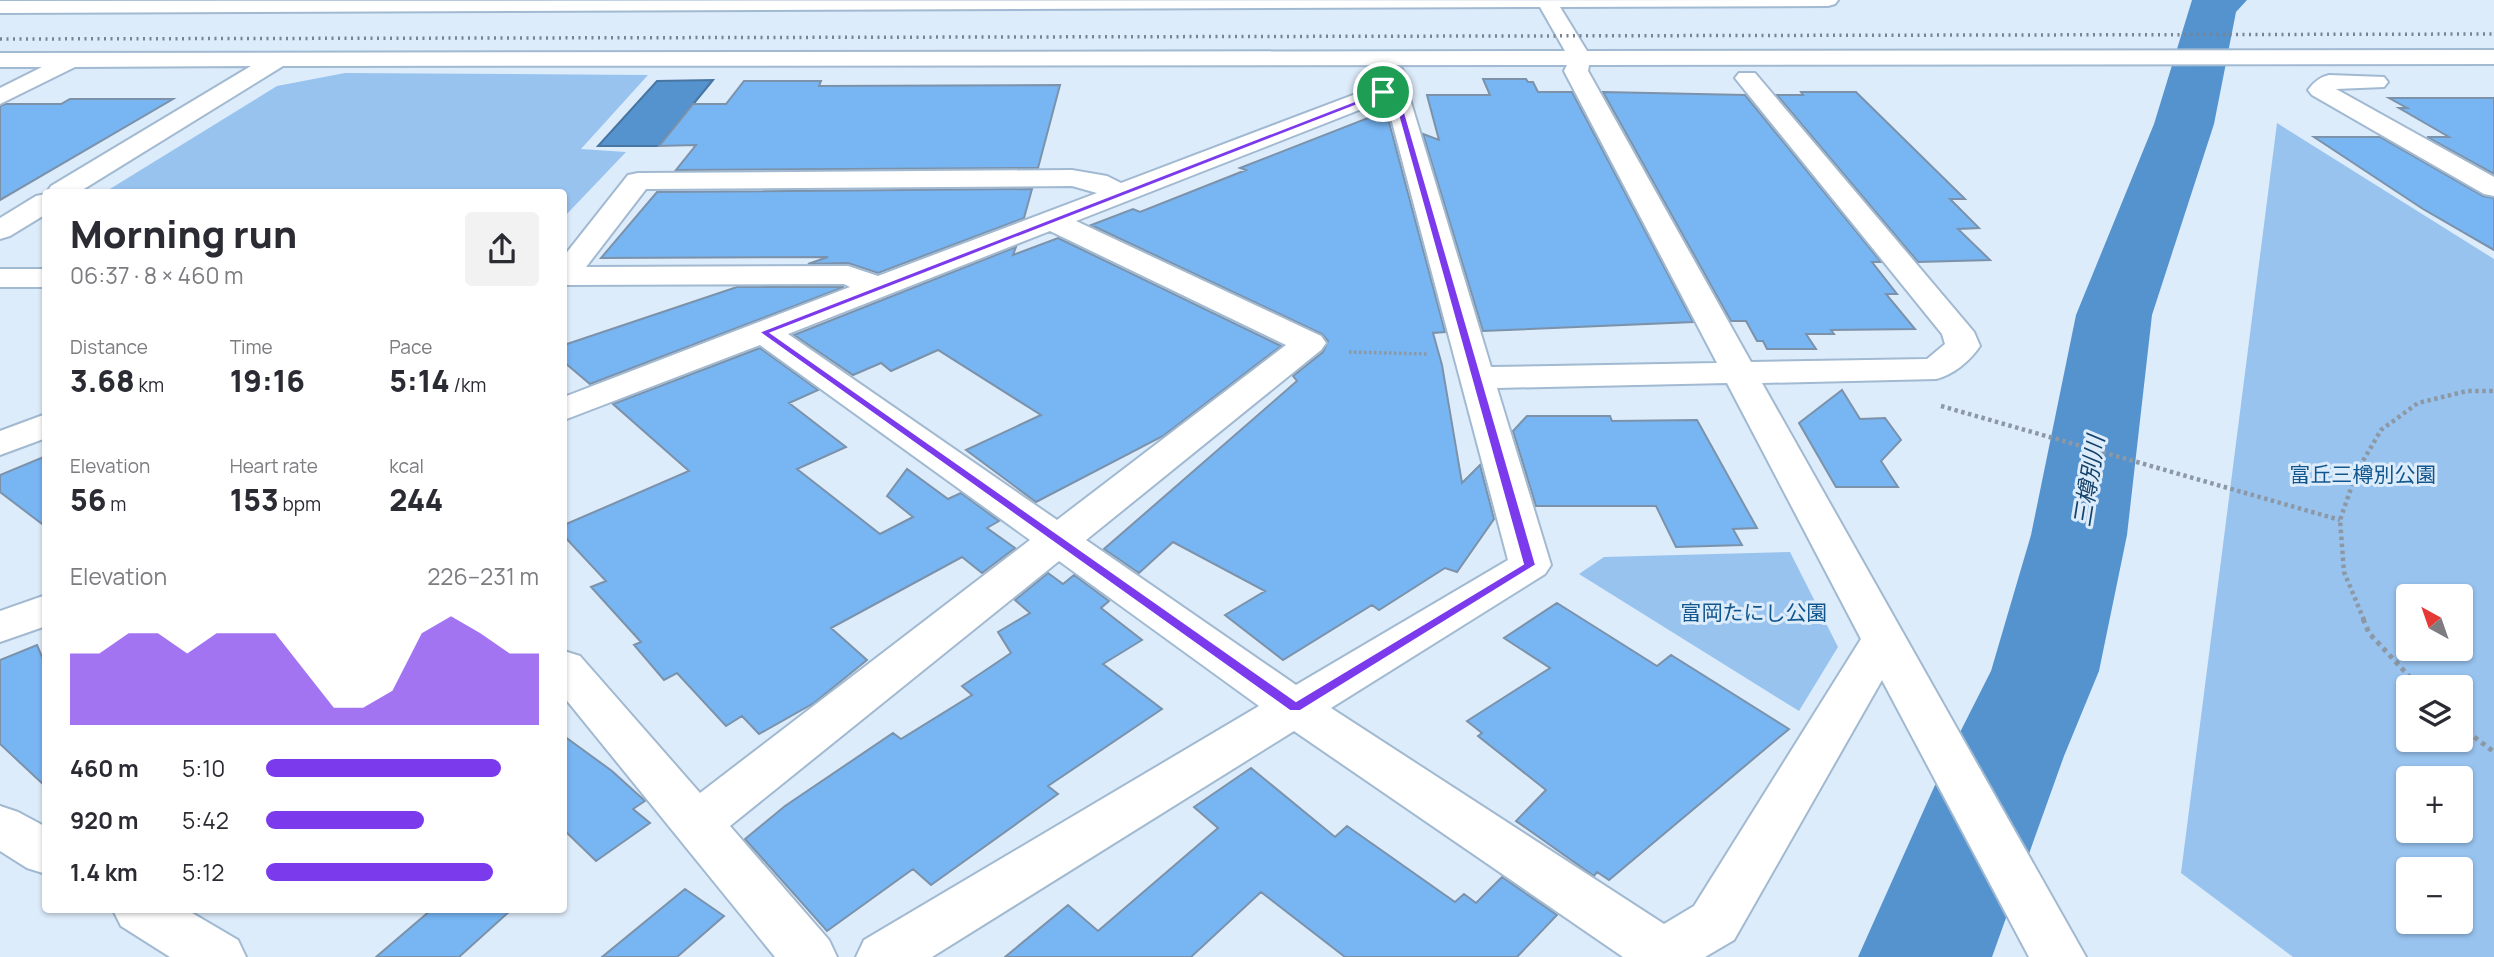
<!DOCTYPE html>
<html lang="en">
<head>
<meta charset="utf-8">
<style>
	body { margin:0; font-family:Manrope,"Noto Sans JP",sans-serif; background:#f2f2f3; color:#2b2b33; height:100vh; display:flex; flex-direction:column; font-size:26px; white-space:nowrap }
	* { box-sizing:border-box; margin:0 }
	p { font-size:23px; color:#7c7c81 }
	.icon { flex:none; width:38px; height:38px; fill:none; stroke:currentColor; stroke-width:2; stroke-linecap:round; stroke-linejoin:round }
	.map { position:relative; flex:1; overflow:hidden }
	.details { position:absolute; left:42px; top:189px; width:525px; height:724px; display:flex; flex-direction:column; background:#fff; border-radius:7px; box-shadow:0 2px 5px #0004 }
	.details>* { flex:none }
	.needle { width:46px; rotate:320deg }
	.buttons { position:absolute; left:2396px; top:584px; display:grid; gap:14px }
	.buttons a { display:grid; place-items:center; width:77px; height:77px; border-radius:7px; background:#fff; box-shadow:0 2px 5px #0004; font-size:35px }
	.pin { position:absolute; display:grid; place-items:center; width:60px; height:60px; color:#fff; margin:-30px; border:4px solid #fff; border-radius:50%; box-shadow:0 2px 7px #0007 }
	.round { display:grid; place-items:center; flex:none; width:74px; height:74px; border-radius:7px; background:#f2f2f3 }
	.overview { display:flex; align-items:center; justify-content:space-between; height:119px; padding:0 28px }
	h1 { font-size:38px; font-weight:800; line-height:52px }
	.stats { display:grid; grid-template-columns:repeat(3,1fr); gap:10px; height:119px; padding:7px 28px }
	.stats div { display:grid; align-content:center }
	.stats b { font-size:30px; font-weight:800 }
	.stats small { font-size:19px; font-weight:400 }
	.stats p { font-size:19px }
	.chart { height:196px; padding:14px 28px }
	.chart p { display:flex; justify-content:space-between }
	.chart svg { width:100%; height:126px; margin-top:7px; fill:#7c3aed; opacity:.7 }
	ul { padding:0 28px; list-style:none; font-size:23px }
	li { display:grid; grid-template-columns:112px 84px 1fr; align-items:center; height:52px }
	li i { height:18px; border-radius:9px; background:#7c3aed }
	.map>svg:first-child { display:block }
	.green { fill:#98c3ef; fill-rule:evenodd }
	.water { fill:#5593cf; stroke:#4776a3; stroke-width:2 }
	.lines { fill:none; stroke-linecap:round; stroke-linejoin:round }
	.river { fill:#5593cf; fill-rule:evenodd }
	.building { fill:#77b5f3; stroke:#7b92aa; stroke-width:2 }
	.minor-casing { stroke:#a1b9d1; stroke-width:4 }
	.path-far2 { stroke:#8c99a5; stroke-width:3.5; stroke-dasharray:2.5 2.5; stroke-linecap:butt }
	.path-far1 { stroke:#8c99a5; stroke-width:4.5; stroke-dasharray:3.5 3.5; stroke-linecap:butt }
	.path { stroke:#8c99a5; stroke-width:5; stroke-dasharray:4.5 4.5; stroke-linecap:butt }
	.minor { fill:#fff; fill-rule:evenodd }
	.rail { stroke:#788491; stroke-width:3.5; stroke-dasharray:2 4.5; stroke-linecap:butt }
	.route { fill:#7c3aed; stroke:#fff; stroke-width:2; fill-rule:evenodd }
	.labels { text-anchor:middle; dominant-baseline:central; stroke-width:6; stroke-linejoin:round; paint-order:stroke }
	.park-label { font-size:21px; fill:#12568e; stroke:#ddecfb }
	.water-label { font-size:23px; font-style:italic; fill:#15426a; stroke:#ddecfb }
</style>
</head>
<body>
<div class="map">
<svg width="2494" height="957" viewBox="0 0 2494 957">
	<rect width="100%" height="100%" fill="#ddecfb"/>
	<path class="green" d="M 345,73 L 648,75 L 581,149 L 626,152 L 564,217 L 564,192 L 105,192 L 277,86 Z
		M 2277,123 L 2494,259 L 2494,957 L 2293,957 L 2181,873 ZM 2408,597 L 2460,597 L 2460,649 L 2408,649 ZM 2408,688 L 2460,688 L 2460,740 L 2408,740 ZM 2408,779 L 2460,779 L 2460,831 L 2408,831 ZM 2408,870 L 2460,870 L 2460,922 L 2408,922 Z
		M 1790,552 L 1838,647 L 1799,711 L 1579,574 L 1604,557 Z"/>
	<path class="water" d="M 713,80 L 659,146 L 598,146 L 657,81 Z"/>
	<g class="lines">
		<path class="river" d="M 2192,0 L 2247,0 L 2236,12 L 2214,124 L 2152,315 L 2127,535 L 2099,671 L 2064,756 L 1992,957 L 1858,957 L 1948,756 L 1991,671 L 2031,535 L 2076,315 L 2154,124 Z"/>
	</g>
	<path class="building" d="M 1483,79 L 1526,79 L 1528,82 L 1533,82 L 1538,92 L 1572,92 L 1693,322 L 1483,331 L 1423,134 L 1439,140 L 1427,95 L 1490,95 Z
		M 744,81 L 821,81 L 819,86 L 1060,85 L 1038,168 L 676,170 L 696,145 L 659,146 L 693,104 L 726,104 Z
		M 1603,92 L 1745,95 L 1881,262 L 1872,262 L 1897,294 L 1886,294 L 1915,329 L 1831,330 L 1834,334 L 1806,334 L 1816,349 L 1767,349 L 1763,341 L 1757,341 L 1746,321 L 1731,321 Z
		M 1801,92 L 1856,92 L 1965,199 L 1950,199 L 1979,228 L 1958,229 L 1990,260 L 1918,262 L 1777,95 L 1803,95 Z
		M 2389,98 L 2494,98 L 2494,174 L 2427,137 L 2449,137 L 2399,108 L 2407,108 Z
		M 70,99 L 173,99 L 0,200 L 0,106 L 6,104 L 61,104 Z
		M 1373,116 L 1389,122 L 1445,332 L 1433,333 L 1442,365 L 1462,483 L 1480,465 L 1494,519 L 1457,572 L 1445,568 L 1379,610 L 1372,605 L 1283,660 L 1225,615 L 1265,591 L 1173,542 L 1139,573 L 1104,549 L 1297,381 L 1293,376 L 1323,352 L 1328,341 L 1322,334 L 1091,225 L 1133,209 L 1140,212 L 1246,170 L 1240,168 Z
		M 2314,137 L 2380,137 L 2483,196 L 2494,198 L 2494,250 L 2423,209 Z
		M 1032,189 L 1024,218 L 878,273 L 848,263 L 808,264 L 828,257 L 601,258 L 657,192 Z
		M 1058,238 L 1281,346 L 1163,436 L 1036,502 L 966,450 L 1041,415 L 938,350 L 891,371 L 881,363 L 853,375 L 794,335 L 1016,247 L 1013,255 Z
		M 737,287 L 844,287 L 590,384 L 564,362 L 564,345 Z
		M 760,348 L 818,390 L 789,403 L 846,447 L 797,469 L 880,534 L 913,517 L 887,496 L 907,469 L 948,499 L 961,493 L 999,521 L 987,528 L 1015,548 L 982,573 L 962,557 L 831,628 L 867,660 L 814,703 L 759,734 L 742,716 L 726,726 L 677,673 L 664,680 L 634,645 L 641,642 L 591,587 L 606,581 L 564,536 L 564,525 L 689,471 L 613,404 Z
		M 1842,390 L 1860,419 L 1885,418 L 1901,440 L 1881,461 L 1898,487 L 1836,487 L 1799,423 Z
		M 1527,416 L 1610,416 L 1612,421 L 1697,420 L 1757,528 L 1733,529 L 1742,545 L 1676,547 L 1656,506 L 1536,506 L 1513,431 Z
		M 46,456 L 46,527 L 0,492 L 0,475 Z
		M 1048,573 L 1063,584 L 1074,575 L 1109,601 L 1101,608 L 1142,640 L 1103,664 L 1162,709 L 1048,786 L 1058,794 L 931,885 L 913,869 L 827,931 L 745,839 L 785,806 L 893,733 L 901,739 L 972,695 L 962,686 L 1011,653 L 998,632 L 1030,613 L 1015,600 Z
		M 1557,603 L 1657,666 L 1671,655 L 1789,729 L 1609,880 L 1597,872 L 1594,876 L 1516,821 L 1546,790 L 1478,736 L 1482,733 L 1467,721 L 1550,668 L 1504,638 Z
		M 37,645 L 46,666 L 46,787 L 0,744 L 0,660 Z
		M 564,736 L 612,771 L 645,801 L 633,809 L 650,823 L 596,861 L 564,830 Z
		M 1251,768 L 1335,837 L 1347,826 L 1455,902 L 1464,894 L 1476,903 L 1502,877 L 1557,915 L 1517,957 L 1345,957 L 1261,892 L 1191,957 L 1005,957 L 1068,905 L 1098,931 L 1218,828 L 1194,807 Z
		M 685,889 L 724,916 L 677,957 L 602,957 Z
		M 431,910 L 511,910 L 459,957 L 376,957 Z"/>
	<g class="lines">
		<g class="minor-casing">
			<path id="minor" d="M 1838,0 L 1835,4 L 1828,6 L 1560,7 L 1587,51 L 2494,50 L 2494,64 L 1589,65 L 1588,71 L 1751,362 L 1927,359 L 1945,344 L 1942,334 L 1739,83 L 1735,78 L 1739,73 L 1755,73 L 1974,332 L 1980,346 C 1970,361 1953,375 1936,379 L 1762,383 L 2086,957 L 2029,957 L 1882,680 L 1734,940 L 1705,957 L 1623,957 L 1294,731 L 932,957 L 856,957 L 864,940 L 1259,706 L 1059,561 L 730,826 L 829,940 L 837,957 L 775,957 L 564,697 L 564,651 L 580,656 L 700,793 L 1030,540 L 760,345 L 564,420 L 564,397 L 850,287 L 844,284 L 564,285 L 564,256 L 628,175 L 638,173 L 1072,170 L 1107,176 L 1121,183 L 1382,84 L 1386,69 L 1402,69 L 1408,81 L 1400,91 L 1410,99 L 1491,367 L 1717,363 L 1564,71 L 1567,65 L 283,66 L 79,192 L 47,192 L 51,186 L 251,66 L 75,67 L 0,104 L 0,88 L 42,67 L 0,67 L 0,53 L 1565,51 L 1540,7 L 0,13 L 0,1 ZM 1382,101 L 1387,103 L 1508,560 L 1296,685 L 1086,540 L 1321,350 L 1326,343 L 1321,336 L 1076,221 ZM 1072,186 L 1097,193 L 878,276 L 848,266 L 586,267 L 646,189 ZM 1050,231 L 1286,345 L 1057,520 L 788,334 ZM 1727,383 L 1861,639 L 1694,906 L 1664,924 L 1331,708 L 1545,574 L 1551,565 L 1497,388 Z
				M 2329,75 L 2384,77 L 2388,82 L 2384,87 L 2336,89 L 2494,177 L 2494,196 L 2484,194 L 2312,95 L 2308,90 C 2314,82 2320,77 2329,75 Z
				M 46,194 L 46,214 L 10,236 L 0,239 L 0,218 L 36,196 Z
				M 0,269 L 46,269 L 46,287 L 0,287 Z
				M 46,414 L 46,438 L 0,455 L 0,431 Z
				M 46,595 L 46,626 L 0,642 L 0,611 Z
				M 0,806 L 18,812 L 46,827 L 46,874 L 27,868 L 0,851 Z
				M 113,910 L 187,910 L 238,940 L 246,957 L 170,957 L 121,926 Z"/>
		</g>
		<path class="path-far2" d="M 1349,352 L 1428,354"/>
		<path class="path-far1" d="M 1941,406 L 2340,520
			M 2364,620 L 2344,572 L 2340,520 L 2357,471 L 2381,430 L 2418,403 L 2467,391 L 2494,391"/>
		<path class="path" d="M 2363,619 L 2369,633 L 2420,688
			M 2460,726 L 2494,752"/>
		<use href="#minor" class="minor"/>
		<path class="rail" d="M 0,39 L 2494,34"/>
	</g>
	<path class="route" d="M 1383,90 L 1401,99 L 1536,565 L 1300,711 L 1290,711 L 759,332 ZM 1383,95 L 1394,100 L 1523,564 L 1296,701 L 771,333 Z"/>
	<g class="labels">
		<g class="park-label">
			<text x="2363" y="474">富丘三樽別公園</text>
			<text x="1754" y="612">富岡たにし公園</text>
		</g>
		<g class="water-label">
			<text transform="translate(2088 481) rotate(-81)">三樽別川</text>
		</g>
	</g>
</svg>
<div class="buttons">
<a><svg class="needle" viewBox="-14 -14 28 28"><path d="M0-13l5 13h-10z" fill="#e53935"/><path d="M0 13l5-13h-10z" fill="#7c7c81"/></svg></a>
<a><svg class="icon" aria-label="layers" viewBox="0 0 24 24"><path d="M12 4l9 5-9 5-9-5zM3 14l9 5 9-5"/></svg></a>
<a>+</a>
<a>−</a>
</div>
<div class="pin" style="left:1383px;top:92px;background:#1e9e55"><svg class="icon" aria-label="arrive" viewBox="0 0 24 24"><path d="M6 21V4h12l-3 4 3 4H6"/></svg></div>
<section class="details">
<div class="overview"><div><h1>Morning run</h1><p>06:37 · 8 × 460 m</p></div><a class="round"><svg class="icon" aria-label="share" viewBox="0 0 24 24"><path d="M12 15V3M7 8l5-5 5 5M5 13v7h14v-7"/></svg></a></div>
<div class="stats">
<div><p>Distance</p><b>3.68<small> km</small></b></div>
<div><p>Time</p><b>19:16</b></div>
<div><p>Pace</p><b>5:14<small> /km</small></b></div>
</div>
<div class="stats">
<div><p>Elevation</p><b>56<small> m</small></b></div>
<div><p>Heart rate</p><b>153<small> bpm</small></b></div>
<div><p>kcal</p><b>244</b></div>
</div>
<div class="chart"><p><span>Elevation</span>226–231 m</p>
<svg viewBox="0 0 160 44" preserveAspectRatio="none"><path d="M0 44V19L10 19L20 12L30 12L40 19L50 12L60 12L70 12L80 25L90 38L100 38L110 32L120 12L130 6L140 12L150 19L160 19V44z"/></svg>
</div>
<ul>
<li><b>460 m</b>5:10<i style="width:86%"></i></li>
<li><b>920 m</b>5:42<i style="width:58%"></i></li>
<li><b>1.4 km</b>5:12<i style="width:83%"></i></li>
</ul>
</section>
</div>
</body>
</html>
